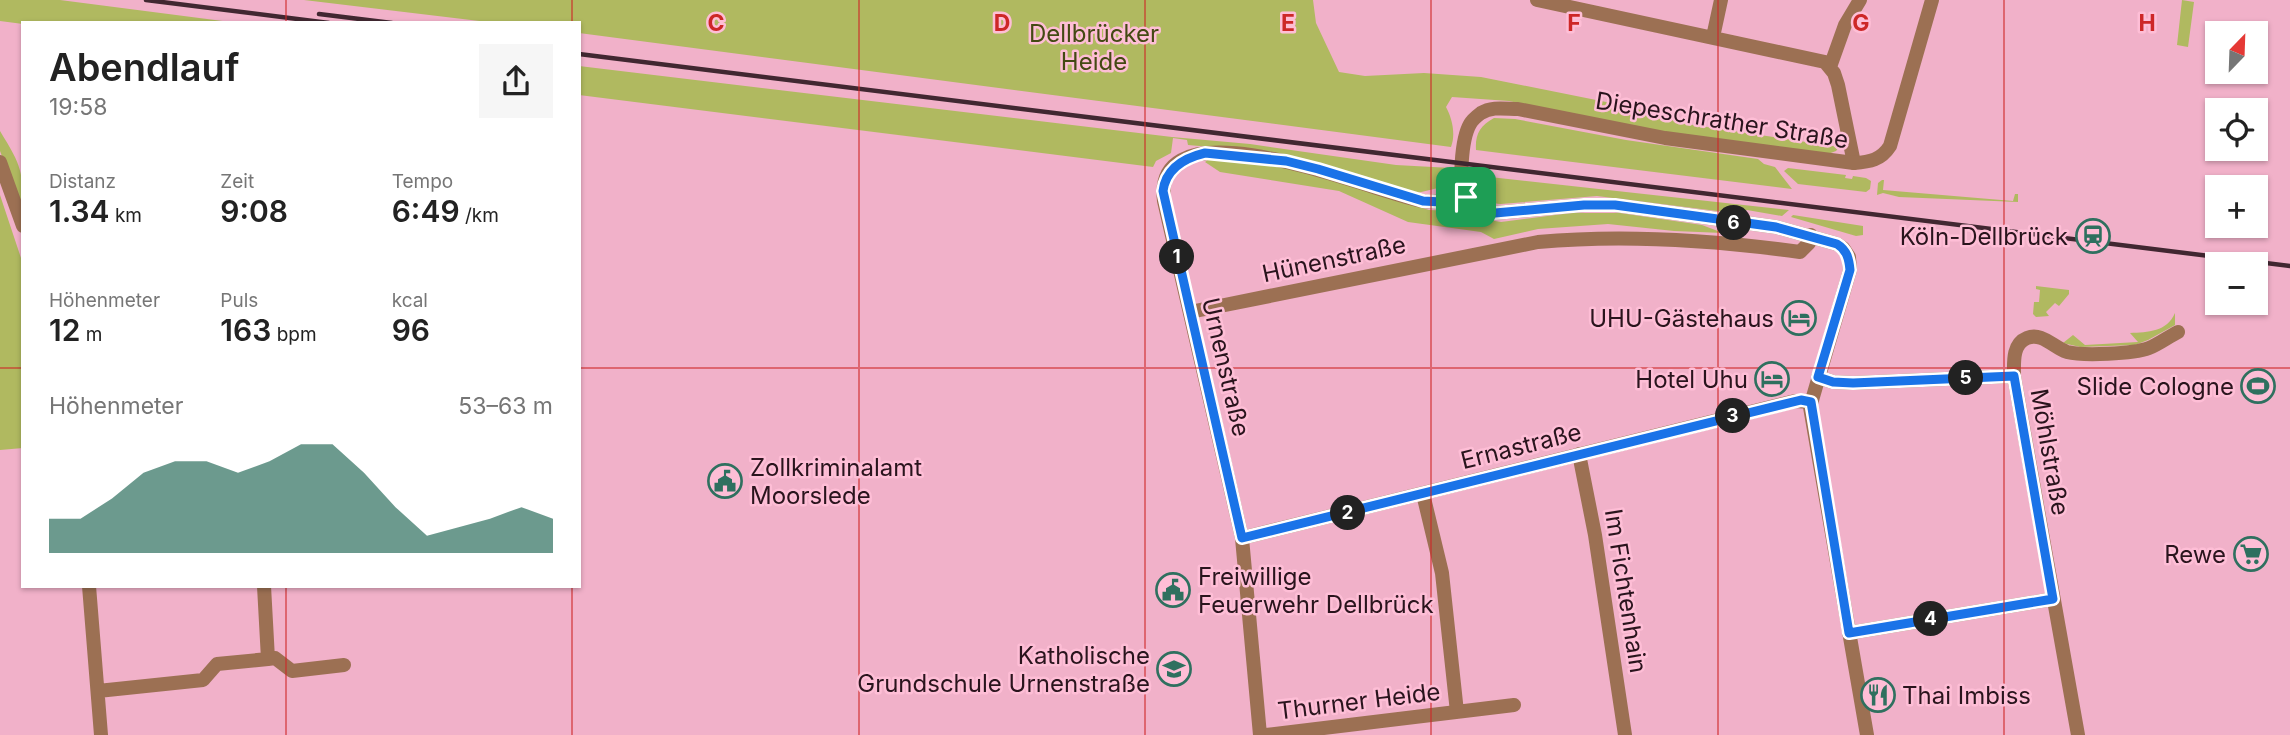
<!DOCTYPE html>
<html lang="de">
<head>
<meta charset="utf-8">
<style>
	body { margin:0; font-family:Inter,sans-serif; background:#f6f6f6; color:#222; height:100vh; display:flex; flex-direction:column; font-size:26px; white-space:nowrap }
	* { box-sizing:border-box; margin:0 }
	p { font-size:23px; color:#767676 }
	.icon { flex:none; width:38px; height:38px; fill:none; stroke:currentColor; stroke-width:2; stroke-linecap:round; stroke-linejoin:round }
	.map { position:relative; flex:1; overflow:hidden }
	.drawer { position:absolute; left:21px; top:21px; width:560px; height:567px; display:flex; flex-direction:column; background:#fff; border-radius:0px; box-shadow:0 2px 5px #0004 }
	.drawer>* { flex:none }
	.needle { width:46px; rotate:23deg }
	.controls { position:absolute; left:2205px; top:21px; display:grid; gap:14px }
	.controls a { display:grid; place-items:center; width:63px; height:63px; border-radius:0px; background:#fff; box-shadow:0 2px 5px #0004; font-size:35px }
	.pin { position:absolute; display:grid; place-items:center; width:60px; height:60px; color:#fff; margin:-30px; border-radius:14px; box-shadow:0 4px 10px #0006 }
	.km { position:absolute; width:35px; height:35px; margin:-18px; border-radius:50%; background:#222; color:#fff; font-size:19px; line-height:35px; text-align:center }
	.round { display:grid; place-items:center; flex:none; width:74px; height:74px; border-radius:0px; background:#f6f6f6 }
	.headline { display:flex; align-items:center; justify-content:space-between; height:119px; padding:0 28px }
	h1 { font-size:38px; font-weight:600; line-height:52px }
	.figures { display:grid; grid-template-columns:repeat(3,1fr); gap:10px; height:119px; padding:7px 28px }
	.figures div { display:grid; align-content:center }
	.figures b { font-size:30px; font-weight:600 }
	.figures small { font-size:19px; font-weight:400 }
	.figures p { font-size:19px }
	.chart { height:196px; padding:14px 28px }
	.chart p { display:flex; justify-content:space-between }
	.chart svg { width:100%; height:126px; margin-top:7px; fill:#2f705f; opacity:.7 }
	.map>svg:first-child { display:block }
	.green { fill:#b0b960 }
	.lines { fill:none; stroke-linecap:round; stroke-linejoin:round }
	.minor { stroke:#9c7053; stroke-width:14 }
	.tertiary { stroke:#9c7053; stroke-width:14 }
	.rail { stroke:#412731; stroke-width:4.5 }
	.route-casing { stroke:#fff; stroke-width:14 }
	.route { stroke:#1a73e8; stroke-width:9 }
	.grid { fill:none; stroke:#cd2727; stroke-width:2; stroke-opacity:0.55 }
	.labels { text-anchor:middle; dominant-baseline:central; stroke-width:5; stroke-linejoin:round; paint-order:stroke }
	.park-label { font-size:24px; fill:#444913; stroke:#febed6 }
	.street-label { font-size:24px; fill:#2a141d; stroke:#febed6 }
	.poi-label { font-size:24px; fill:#2a141d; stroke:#febed6; text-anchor:end }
	.grid-label { font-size:23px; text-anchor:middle; font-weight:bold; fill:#cd2727; stroke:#febed6; stroke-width:5; stroke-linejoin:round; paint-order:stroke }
</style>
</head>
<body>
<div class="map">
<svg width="2290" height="735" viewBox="0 0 2290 735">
	<rect width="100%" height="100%" fill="#f1b1c9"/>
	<path class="green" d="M 0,0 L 60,0 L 238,23 L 23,24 L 0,21 Z
		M 304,0 L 1313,0 L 1316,23 L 1339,72 L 1365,76 L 1424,73 L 1481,77 L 1631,107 L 1687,124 L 1839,147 L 1836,151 L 1828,154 L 1651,131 L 1509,101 L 1452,97 L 1446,107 C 1452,118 1456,134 1451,147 L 579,33 L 579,23 L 496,23 Z
		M 2182,0 L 2194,2 L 2188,47 L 2177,45 Z
		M 579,66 L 1172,137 L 1250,144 L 1396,165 L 1451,168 L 1448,179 L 1438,188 L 1413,194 L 1305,159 L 1267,152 L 1188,145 L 1187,140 L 1173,138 L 1171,153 L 1156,161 L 1153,167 L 579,95 Z
		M 1494,118 L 1515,119 L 1626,140 L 1758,159 L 1764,164 L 1775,167 L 1792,189 L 1476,150 C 1475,134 1480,126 1494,118 Z
		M 0,131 C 22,167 23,170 23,213 L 0,151 Z
		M 1209,159 L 1263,162 L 1314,173 L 1429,210 L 1455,211 L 1489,220 L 1501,222 L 1571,213 L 1620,213 L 1702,225 L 1723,233 L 1674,231 L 1608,224 L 1538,229 L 1494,239 L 1481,232 L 1408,222 L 1339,191 L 1220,172 L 1205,162 Z
		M 1788,168 L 1846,175 L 1845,178 L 1852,179 L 1853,176 L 1866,178 L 1871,181 L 1870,189 L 1866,192 L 1798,184 L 1784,171 Z
		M 1473,170 L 1490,177 L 1789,210 L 1782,216 L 1747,210 L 1739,213 L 1725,212 L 1597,196 L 1501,204 C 1480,202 1471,192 1473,170 Z
		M 1882,180 L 1884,180 L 1883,190 L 2013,201 L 2015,194 L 2018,194 L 2018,202 L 1899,197 L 1883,193 L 1877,195 L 1878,183 Z
		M 0,195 L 23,264 L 23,448 L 0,450 Z
		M 1793,215 L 1863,226 L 1863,235 L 1856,236 L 1791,217 Z
		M 2036,286 L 2069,290 L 2069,294 L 2059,306 L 2055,303 L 2046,312 L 2049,316 L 2036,317 L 2033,314 L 2034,302 L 2039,302 L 2040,290 L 2036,289 Z
		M 2175,313 L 2175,325 L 2148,340 L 2135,345 L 2080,347 L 2063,343 L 2073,335 L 2085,345 L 2138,342 L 2130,333 C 2148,332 2167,332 2175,313 Z"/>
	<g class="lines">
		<path class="minor" d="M 1537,0 L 1825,62 L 1834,73 L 1838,85 L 1854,163
			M 1713,37 L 1721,0
			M 1830,67 L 1845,25 L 1860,0
			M 0,162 L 23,226
			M 1190,312 L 1538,242 C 1625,234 1713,240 1800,252 L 1809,243 L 1811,235
			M 1818,377 L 1833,382 L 1853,383 L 2014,376
			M 1579,454 L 1595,535 L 1625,735
			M 1423,494 L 1442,573 L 1457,712
			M 1242,538 L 1795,401 L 1811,402
			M 89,586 L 101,735
			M 264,586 L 268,659
			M 1849,633 L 2053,599
			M 98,691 L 203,680 L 217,664 L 268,659 L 275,658 L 292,671 L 344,665
			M 1260,735 L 1242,538 L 1164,201 C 1151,95 1381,195 1423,201 C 1437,203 1452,200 1466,197
			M 1266,735 L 1514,705
			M 2078,735 L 2014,376 C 2014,363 2012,344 2027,338 C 2042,332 2053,347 2067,352 C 2083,356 2133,354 2149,348 C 2159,344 2168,337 2178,332"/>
		<path class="tertiary" d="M 1867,735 L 1810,407 L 1850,270 L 1849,257 L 1843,248 L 1837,244 L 1776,227 L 1615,205 L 1584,205 L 1495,213 C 1485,211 1474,207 1467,198 C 1457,186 1462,138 1470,124 C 1472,120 1477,116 1481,113 C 1492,106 1506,109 1518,109 L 1665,138 L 1854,163 C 1870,162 1881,160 1890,146 L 1932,0"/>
		<path class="rail" d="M 146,0 L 329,23
			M 319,14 L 392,23
			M 579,54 L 2290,266"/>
	</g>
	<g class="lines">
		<g class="route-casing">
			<path id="route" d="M 1205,153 L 1286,161 L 1318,169 L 1423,201 L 1442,202 L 1466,197 L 1482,210 L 1495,213 L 1584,205 L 1615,205 L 1776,227 L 1837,244 C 1847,250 1849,259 1850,270 L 1818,377 L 1833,382 L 1853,383 L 2014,376 L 2053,599 L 1849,633 L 1811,402 L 1801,400 L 1242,538 L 1163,191 C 1166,168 1184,158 1205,153 Z"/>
		</g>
		<use href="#route" class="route"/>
	</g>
	<path class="grid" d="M 286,0 L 286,23M 572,0 L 572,23M 859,0 L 859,735M 1145,0 L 1145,735M 1431,0 L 1431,735M 1718,0 L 1718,735M 2004,0 L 2004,735M 0,368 L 23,368M 579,368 L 2290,368M 286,586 L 286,735M 572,586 L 572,735"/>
	<defs>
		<g id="station-ring" transform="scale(1.75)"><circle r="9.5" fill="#febed6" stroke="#2f705f" stroke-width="1.5"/><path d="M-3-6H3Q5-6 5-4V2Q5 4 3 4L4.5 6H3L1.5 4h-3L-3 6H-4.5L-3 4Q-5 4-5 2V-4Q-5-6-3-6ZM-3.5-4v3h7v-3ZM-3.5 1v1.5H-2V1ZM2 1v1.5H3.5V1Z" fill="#2f705f"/></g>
		<g id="hotel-ring" transform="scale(1.75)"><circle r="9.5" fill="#febed6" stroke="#2f705f" stroke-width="1.5"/><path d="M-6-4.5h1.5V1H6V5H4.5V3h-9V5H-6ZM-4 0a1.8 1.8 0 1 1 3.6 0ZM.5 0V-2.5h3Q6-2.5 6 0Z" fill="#2f705f"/></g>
		<g id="stadium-ring" transform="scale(1.75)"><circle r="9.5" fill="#febed6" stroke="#2f705f" stroke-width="1.5"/><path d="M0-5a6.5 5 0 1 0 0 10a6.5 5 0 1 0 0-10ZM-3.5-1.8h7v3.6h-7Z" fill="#2f705f"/></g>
		<g id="civic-ring" transform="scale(1.75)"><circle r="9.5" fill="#febed6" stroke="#2f705f" stroke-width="1.5"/><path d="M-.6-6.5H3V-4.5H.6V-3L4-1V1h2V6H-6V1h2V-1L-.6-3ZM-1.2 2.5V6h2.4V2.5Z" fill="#2f705f"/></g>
		<g id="supermarket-ring" transform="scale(1.75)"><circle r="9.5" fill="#febed6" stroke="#2f705f" stroke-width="1.5"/><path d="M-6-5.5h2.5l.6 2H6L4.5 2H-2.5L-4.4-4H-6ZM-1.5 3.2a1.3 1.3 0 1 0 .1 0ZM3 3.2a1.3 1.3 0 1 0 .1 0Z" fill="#2f705f"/></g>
		<g id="school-ring" transform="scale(1.75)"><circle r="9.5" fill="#febed6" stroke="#2f705f" stroke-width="1.5"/><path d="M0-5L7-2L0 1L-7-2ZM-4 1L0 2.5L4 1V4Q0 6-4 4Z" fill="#2f705f"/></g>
		<g id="restaurant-ring" transform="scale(1.75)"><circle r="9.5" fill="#febed6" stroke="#2f705f" stroke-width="1.5"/><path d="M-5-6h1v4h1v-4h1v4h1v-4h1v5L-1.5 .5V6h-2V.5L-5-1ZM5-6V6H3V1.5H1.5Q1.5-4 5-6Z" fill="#2f705f"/></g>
	</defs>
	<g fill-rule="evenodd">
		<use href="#station-ring" x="2093" y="236"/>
		<use href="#hotel-ring" x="1799" y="318"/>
		<use href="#hotel-ring" x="1772" y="379"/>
		<use href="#stadium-ring" x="2258" y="386"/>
		<use href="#civic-ring" x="725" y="481"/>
		<use href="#supermarket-ring" x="2251" y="554"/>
		<use href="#civic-ring" x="1173" y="590"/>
		<use href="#school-ring" x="1174" y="669"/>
		<use href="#restaurant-ring" x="1878" y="695"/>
	</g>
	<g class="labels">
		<g class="park-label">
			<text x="1094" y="33">Dellbrücker<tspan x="1094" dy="28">Heide</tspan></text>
		</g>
		<g class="street-label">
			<text transform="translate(1722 120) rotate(9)">Diepeschrather Straße</text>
			<text transform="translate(1334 259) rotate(-12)">Hünenstraße</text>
			<text transform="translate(1226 367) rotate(77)">Urnenstraße</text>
			<text transform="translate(1521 446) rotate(-14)">Ernastraße</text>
			<text transform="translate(2050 452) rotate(80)">Möhlstraße</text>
			<text transform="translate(1626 591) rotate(81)">Im Fichtenhain</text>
			<text transform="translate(1359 701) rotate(-7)">Thurner Heide</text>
		</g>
		<g class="poi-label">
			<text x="2068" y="236">Köln-Dellbrück</text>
			<text x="1774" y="318">UHU-Gästehaus</text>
			<text x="1748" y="379">Hotel Uhu</text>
			<text x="2234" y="386">Slide Cologne</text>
			<text x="750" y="467" text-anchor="start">Zollkriminalamt<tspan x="750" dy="28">Moorslede</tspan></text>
			<text x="2226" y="554">Rewe</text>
			<text x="1198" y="576" text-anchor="start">Freiwillige<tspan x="1198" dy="28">Feuerwehr Dellbrück</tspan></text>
			<text x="1150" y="655">Katholische<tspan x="1150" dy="28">Grundschule Urnenstraße</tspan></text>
			<text x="1902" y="695" text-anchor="start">Thai Imbiss</text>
		</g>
	</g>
	<g class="grid-label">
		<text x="716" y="31">C</text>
		<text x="1002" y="31">D</text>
		<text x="1288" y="31">E</text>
		<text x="1574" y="31">F</text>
		<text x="1861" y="31">G</text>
		<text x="2147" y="31">H</text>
	</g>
</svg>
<div class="controls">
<a><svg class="needle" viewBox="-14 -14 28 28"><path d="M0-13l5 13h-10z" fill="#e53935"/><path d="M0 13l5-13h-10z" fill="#767676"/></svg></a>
<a><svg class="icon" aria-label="locate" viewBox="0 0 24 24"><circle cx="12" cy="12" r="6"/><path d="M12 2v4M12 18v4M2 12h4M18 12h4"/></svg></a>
<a>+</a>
<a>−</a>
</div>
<div class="pin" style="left:1466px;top:197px;background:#1e9e55"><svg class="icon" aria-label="arrive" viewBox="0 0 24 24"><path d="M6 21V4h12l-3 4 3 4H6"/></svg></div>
<b class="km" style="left:1177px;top:257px">1</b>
<b class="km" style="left:1348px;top:513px">2</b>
<b class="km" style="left:1733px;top:416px">3</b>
<b class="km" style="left:1931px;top:619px">4</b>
<b class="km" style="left:1966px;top:378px">5</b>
<b class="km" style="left:1734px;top:223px">6</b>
<section class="drawer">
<div class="headline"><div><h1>Abendlauf</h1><p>19:58</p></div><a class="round"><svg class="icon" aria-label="share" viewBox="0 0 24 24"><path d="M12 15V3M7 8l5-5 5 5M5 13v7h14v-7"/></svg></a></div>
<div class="figures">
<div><p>Distanz</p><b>1.34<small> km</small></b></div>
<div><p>Zeit</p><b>9:08</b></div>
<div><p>Tempo</p><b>6:49<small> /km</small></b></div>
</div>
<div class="figures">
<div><p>Höhenmeter</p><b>12<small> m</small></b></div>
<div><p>Puls</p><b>163<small> bpm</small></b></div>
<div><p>kcal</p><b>96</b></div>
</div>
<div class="chart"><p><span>Höhenmeter</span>53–63 m</p>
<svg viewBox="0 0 160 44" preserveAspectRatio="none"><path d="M0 44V32L10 32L20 25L30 16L40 12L50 12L60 16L70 12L80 6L90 6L100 16L110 28L120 38L130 35L140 32L150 28L160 32V44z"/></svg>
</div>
</section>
</div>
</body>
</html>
